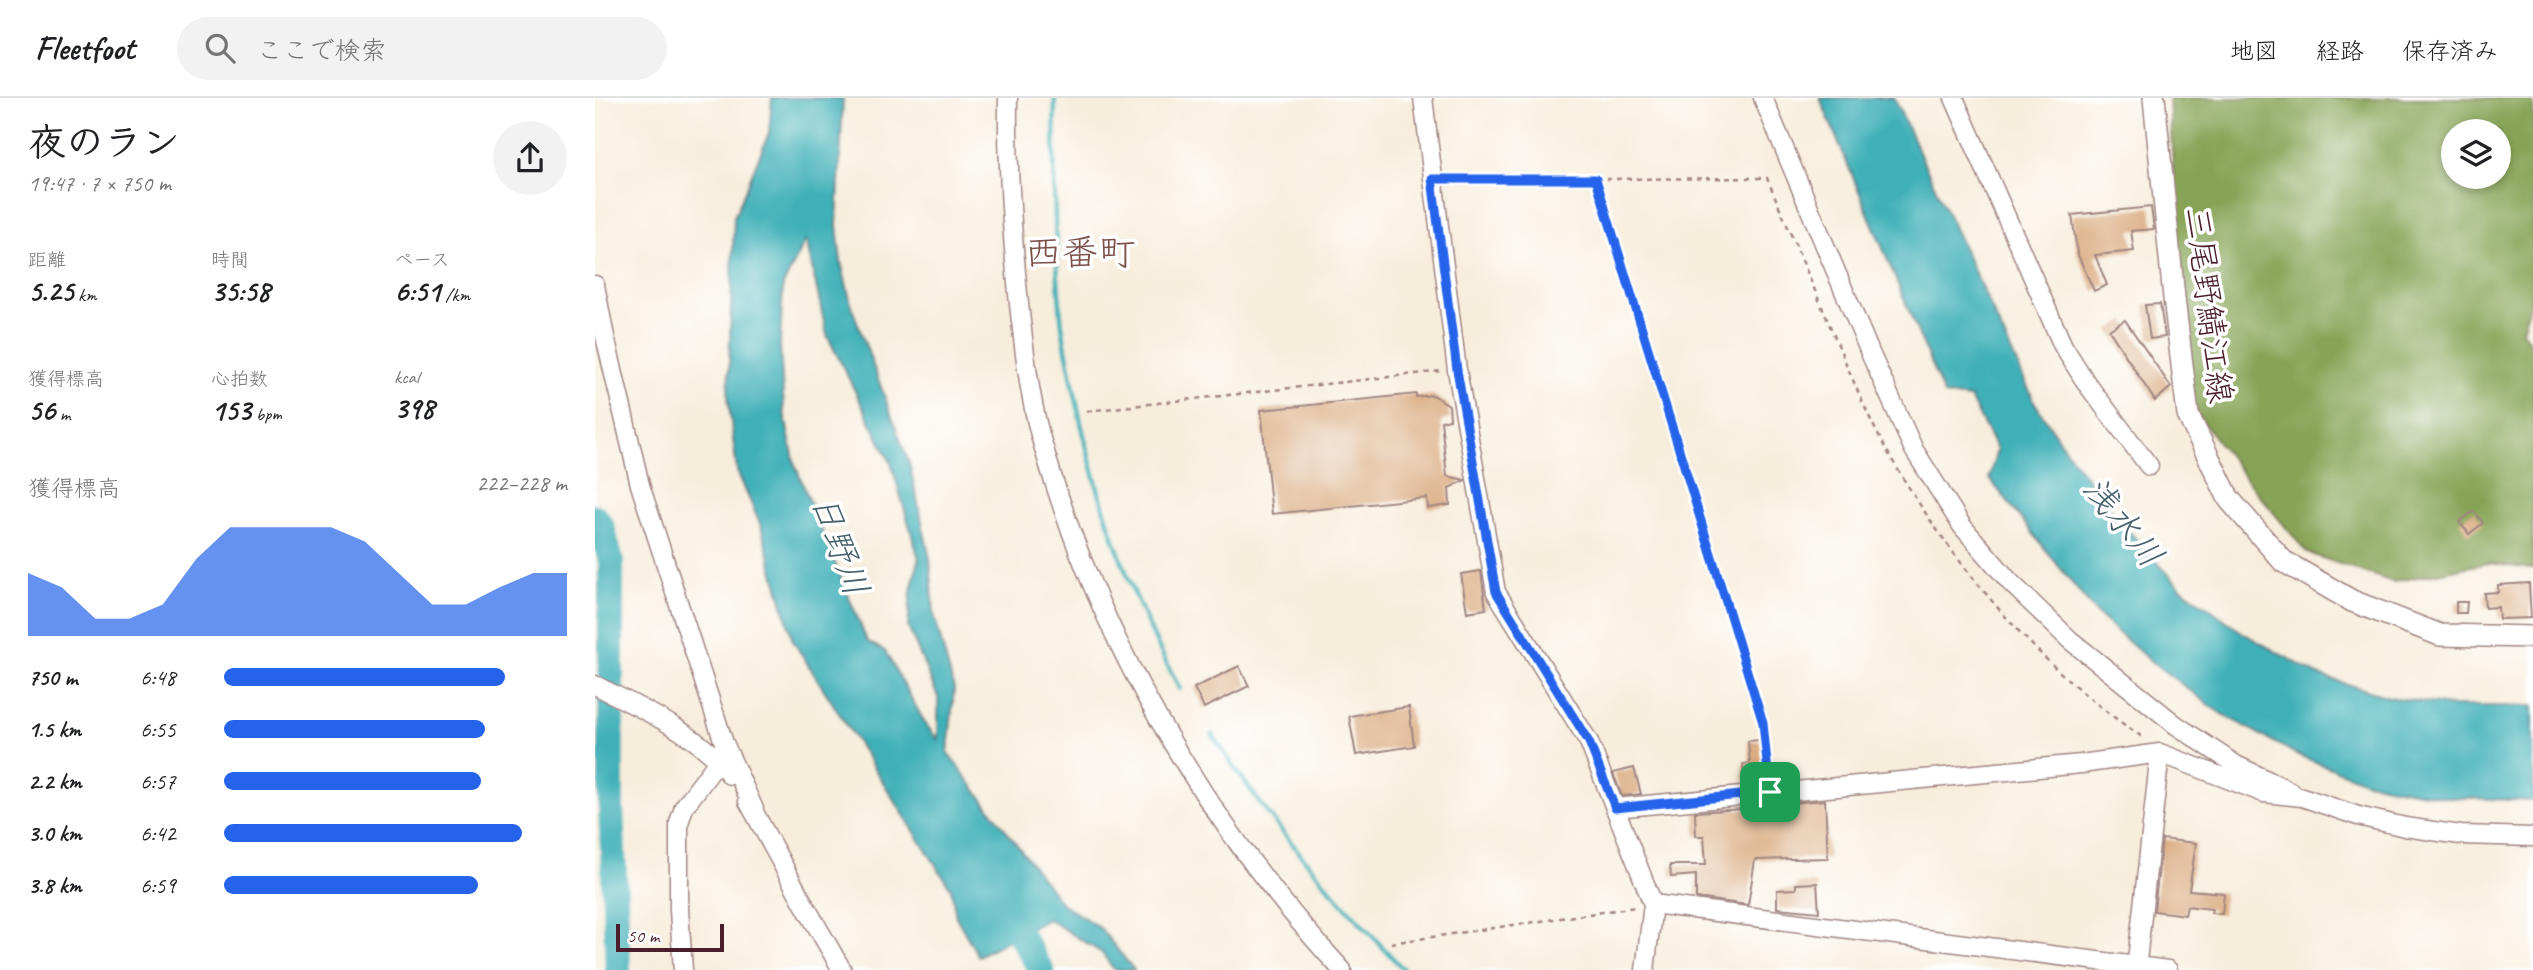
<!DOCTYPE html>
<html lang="ja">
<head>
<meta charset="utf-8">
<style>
	body { margin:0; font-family:Caveat,"Klee One",sans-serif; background:#f2f2f2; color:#202124; height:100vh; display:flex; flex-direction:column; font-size:26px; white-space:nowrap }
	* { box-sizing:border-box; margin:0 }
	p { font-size:23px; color:#757577 }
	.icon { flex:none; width:38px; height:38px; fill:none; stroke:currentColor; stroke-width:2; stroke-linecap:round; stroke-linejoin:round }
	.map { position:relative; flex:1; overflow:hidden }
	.details { display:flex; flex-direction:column; background:#fff; width:595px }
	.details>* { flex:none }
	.fabs { position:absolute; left:1846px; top:21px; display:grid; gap:14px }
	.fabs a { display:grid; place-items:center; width:70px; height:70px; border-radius:50%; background:#fff; box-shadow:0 4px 10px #0003; font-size:35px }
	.scale { position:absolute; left:21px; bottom:18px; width:108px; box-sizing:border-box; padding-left:7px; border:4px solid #4a1f2b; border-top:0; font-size:19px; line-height:24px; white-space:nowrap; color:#4a1f2b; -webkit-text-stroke:5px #fff; paint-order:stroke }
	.pin { position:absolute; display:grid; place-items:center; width:60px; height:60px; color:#fff; margin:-30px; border-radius:14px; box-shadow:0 4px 10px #0006 }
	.round { display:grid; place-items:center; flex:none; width:74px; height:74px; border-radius:37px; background:#f2f2f2 }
	.headline { display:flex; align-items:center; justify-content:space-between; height:119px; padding:0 28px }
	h1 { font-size:38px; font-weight:600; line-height:52px }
	.metrics { display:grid; grid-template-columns:repeat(3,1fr); gap:10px; height:119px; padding:7px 28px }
	.metrics div { display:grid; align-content:center }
	.metrics b { font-size:30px; font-weight:600 }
	.metrics small { font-size:19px; font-weight:400 }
	.metrics p { font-size:19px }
	.chart { height:196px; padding:14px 28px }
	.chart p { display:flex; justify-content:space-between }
	.chart svg { width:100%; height:126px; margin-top:7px; fill:#2563eb; opacity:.7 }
	ul { padding:0 28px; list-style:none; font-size:23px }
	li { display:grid; grid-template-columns:112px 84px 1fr; align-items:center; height:52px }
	li i { height:18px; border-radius:9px; background:#2563eb }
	header { display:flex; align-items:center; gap:42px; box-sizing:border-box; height:98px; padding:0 35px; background:#fff; border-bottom:2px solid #e0e0e0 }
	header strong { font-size:33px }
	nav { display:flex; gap:38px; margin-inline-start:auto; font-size:24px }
	.search { width:490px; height:63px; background:#f2f2f2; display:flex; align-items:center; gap:18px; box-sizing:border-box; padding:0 24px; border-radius:38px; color:#757577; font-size:26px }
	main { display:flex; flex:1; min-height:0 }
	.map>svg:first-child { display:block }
	.forest { fill:#87a456; stroke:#686240; stroke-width:2; fill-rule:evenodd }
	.water { fill:#3fb0b8; stroke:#446872; stroke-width:2; fill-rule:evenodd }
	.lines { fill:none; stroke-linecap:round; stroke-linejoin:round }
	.stream { stroke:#3fb0b8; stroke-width:4.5 }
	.river { stroke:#3fb0b8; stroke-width:26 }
	.building { fill:#dbad83 }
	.minor-casing { stroke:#a08683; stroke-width:21 }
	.major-casing { stroke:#a08683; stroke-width:24 }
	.path { stroke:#a08683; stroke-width:2.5; stroke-dasharray:5 5; stroke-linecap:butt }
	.minor { stroke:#fff; stroke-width:18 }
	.major { stroke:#fff; stroke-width:21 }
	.route-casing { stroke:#fff; stroke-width:14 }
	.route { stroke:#2563eb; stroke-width:9 }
	.labels { text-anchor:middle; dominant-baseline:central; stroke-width:7; stroke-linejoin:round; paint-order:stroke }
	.street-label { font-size:33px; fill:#4a1f2b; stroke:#fff }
	.water-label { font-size:35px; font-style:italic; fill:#45606a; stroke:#fff }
	.quarter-label { font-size:37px; fill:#7d514a; stroke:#fff }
</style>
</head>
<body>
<header>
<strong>Fleetfoot</strong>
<div class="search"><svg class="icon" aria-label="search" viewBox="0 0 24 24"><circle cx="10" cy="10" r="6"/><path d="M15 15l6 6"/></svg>ここで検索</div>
<nav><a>地図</a><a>経路</a><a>保存済み</a></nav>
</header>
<main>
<section class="details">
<div class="headline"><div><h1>夜のラン</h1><p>19:47 · 7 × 750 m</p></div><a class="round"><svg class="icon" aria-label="share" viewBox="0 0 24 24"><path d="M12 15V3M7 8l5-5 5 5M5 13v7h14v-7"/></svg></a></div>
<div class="metrics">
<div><p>距離</p><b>5.25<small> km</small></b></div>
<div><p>時間</p><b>35:58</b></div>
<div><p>ペース</p><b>6:51<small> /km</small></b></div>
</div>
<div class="metrics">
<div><p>獲得標高</p><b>56<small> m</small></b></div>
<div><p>心拍数</p><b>153<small> bpm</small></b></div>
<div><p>kcal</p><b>398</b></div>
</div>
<div class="chart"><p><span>獲得標高</span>222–228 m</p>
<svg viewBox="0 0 160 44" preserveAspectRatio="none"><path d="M0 44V22L10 27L20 38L30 38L40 33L50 17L60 6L70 6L80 6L90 6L100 11L110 22L120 33L130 33L140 27L150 22L160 22V44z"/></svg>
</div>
<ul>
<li><b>750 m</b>6:48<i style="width:82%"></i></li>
<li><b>1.5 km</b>6:55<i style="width:76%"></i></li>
<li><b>2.2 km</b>6:57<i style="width:75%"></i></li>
<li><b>3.0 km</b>6:42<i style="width:87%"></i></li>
<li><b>3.8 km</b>6:59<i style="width:74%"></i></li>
</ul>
</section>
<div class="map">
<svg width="1938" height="872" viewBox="0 0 1938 872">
	<rect width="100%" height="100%" fill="#fff"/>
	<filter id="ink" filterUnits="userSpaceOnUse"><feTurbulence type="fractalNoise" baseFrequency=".0143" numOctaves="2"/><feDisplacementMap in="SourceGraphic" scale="14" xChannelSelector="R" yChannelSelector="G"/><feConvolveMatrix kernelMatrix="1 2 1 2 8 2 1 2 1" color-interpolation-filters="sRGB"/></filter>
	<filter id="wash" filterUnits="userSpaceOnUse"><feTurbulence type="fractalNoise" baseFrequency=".00686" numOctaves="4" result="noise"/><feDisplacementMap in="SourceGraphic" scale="28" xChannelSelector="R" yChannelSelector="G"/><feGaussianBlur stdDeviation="1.57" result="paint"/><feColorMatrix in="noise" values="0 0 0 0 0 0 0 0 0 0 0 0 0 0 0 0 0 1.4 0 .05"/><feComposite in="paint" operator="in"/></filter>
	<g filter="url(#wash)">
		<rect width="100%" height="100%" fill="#f7eddb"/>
		<path class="forest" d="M 1574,0 L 1938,0 L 1938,193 L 1927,233 L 1938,248 L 1938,471 L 1892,465 L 1798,484 L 1712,455 L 1651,381 L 1591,301 ZM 1858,33 L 1904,33 L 1904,79 L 1858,79 Z"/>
		<path class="water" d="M 177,0 L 248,0 L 242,127 L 246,164 L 257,210 L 315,368 L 335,461 L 339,517 L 359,591 L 353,655 L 466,805 L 505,830 L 539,872 L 519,872 L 507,855 L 453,821 L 383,858 L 361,819 L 356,791 L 198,543 L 166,428 L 142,373 L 133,300 L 139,119 L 174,35 ZM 211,142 L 232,237 L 296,365 L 324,461 L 316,492 L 313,529 L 343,599 L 343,642 L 330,625 L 290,553 L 272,543 L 200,367 L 189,314 L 185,248 L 188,187 Z
			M 1225,0 L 1299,0 L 1440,305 L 1469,350 L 1522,420 L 1584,488 L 1648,535 L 1723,577 L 1794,599 L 1855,608 L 1938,608 L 1938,703 L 1850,699 L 1772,684 L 1703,657 L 1625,615 L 1553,561 L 1501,515 L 1394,380 L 1402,352 L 1375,300 L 1349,297 Z"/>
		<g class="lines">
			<path class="stream" d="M 460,0 C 458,73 459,145 466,218 C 468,241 474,264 478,286 C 498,393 533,495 585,591
				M 617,636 C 673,723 738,797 809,872"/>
			<path class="river" d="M 0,419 L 7,429 L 16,463 L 16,709 L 23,872
				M 407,806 L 446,872"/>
		</g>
		<g id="blocks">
			<path class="building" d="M 1556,109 L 1559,131 L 1536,133 L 1539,153 L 1500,157 L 1512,187 L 1499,193 L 1482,155 L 1477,117 Z
				M 1565,206 L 1570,239 L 1555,241 L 1550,207 Z
				M 1530,222 L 1576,289 L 1560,303 L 1514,232 Z
				M 821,296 L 821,299 L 838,297 L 854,307 L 855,321 L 846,323 L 852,378 L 870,382 L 854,390 L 855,407 L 833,410 L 832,400 L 677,416 L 666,312 Z
				M 1879,413 L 1888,425 L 1874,436 L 1864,424 Z
				M 886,473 L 891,511 L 872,514 L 866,476 Z
				M 1934,485 L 1936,520 L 1904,521 L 1903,509 L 1890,510 L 1889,495 L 1903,494 L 1903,487 Z
				M 1861,504 L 1872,504 L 1871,515 L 1861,515 Z
				M 644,568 L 654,588 L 609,610 L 599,590 Z
				M 814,609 L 819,648 L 761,657 L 754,618 Z
				M 1165,642 L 1168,680 L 1149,681 L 1148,666 L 1155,665 L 1153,643 Z
				M 1039,670 L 1046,696 L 1027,698 L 1018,675 Z
				M 1230,702 L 1233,760 L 1160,762 L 1153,807 L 1101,800 L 1101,777 L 1076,779 L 1075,767 L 1111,767 L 1109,738 L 1101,738 L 1100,714 L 1197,708 L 1197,705 Z
				M 1567,741 L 1601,745 L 1594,792 L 1629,795 L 1627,816 L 1616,815 L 1617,811 L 1592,808 L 1590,817 L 1559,813 Z
				M 1222,785 L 1224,814 L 1182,810 L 1182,792 L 1201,791 L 1201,786 Z"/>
		</g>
	</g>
	<g filter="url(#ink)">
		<use href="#blocks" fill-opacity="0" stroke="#a08683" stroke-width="2"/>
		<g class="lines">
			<g class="minor-casing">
				<path id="minor" d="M 413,0 C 412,69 417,137 424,206 C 429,250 434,295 445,337 C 500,535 607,721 747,872
					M 828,0 L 862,272 L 901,494 L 994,644 L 1020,710 L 1058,806 L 1050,872
					M 1168,0 L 1276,257 L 1319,352 L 1367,428 L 1415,484 L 1475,542 L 1581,627 L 1641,667 L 1695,693
					M 1359,0 L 1468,248 L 1492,286 L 1554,368
					M 0,187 L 9,234 L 45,387 L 129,645 L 159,711
					M 0,587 C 43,609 107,637 135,677
					M 153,703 L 209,806 L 247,872
					M 1020,710 L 1486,666 L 1565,655 L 1669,695 L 1707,699 L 1763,718 L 1810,729 L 1866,737 L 1938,739
					M 1058,806 L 1573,872
					M 88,872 L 84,812 L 84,725 L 89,709 L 124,662
					M 1541,872 L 1565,655"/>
			</g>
			<g class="major-casing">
				<path id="major" d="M 1559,0 L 1579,200 L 1593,317 L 1634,401 L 1688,463 L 1757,503 L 1845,537 L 1938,539"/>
			</g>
			<path class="path" d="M 855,81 L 1001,81 L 1168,625 L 1173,680
				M 1001,81 L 1172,80 C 1195,134 1218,188 1241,242 C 1257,279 1272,318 1292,353 C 1353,460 1445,573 1549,640
				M 492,313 L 847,273
				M 796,845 L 1041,809"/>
			<use href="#minor" class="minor"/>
			<use href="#major" class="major"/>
		</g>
	</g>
	<g class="lines" filter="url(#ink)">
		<g class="route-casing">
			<path id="route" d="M 837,81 L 1001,81 L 1168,625 L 1175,694 L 1020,710 L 994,644 L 901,494 L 862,272 Z"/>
		</g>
		<use href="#route" class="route"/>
	</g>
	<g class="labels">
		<g class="street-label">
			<text transform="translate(1614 207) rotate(83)">三尾野鯖江線</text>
		</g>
		<g class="water-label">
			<text transform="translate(1528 424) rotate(51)">浅水川</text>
			<text transform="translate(245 447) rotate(70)">日野川</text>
		</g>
		<g class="quarter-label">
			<text x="485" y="154">西番町</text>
		</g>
	</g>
</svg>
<div class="fabs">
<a><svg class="icon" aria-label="layers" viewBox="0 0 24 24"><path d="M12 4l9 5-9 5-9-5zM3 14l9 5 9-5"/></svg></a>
</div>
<div class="scale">50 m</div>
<div class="pin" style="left:1175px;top:694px;background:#1e9e55"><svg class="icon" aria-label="arrive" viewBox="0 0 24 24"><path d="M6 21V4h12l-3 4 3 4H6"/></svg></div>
</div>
</main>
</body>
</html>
